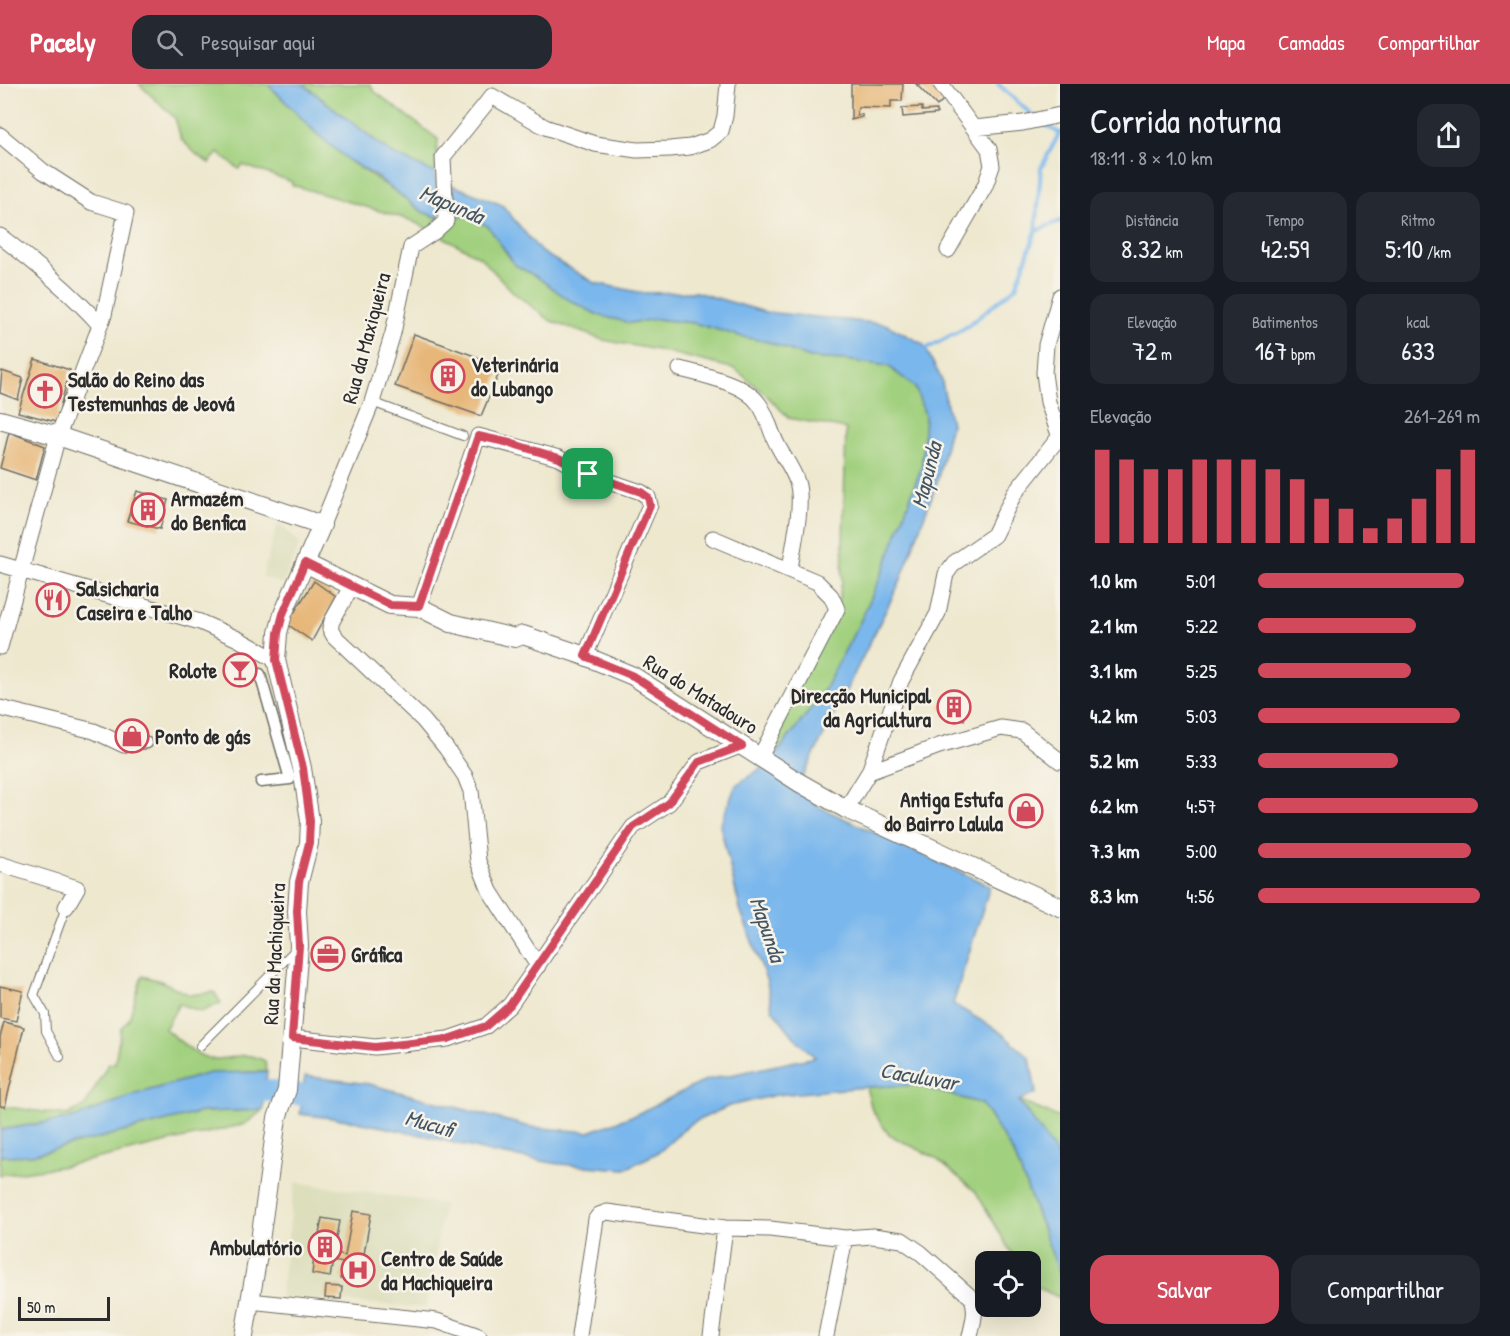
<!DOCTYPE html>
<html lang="pt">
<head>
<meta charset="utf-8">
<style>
	body { margin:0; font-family:"Patrick Hand",sans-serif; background:#242831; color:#f1f3f6; height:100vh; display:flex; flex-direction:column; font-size:22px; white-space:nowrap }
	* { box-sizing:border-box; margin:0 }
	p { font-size:20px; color:#9ea1a6 }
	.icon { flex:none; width:33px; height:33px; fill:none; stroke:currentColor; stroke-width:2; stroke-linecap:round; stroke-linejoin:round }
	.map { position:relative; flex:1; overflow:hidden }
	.details { display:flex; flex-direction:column; background:#171b24; width:450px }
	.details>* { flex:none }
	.fabs { position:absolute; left:975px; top:1167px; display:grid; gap:12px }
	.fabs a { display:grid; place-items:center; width:66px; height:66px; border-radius:12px; background:#171b24; box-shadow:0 6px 24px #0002; font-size:30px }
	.scale { position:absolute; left:18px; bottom:15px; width:92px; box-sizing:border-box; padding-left:6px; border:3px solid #2b2b2b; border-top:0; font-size:16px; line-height:21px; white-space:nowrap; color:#2b2b2b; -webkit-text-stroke:4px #f7f3e8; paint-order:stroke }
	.pin { position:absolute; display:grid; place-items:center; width:51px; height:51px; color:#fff; margin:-26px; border-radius:12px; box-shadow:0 3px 9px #0006 }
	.round { display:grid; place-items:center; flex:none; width:63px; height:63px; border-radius:18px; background:#242831 }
	.headline { display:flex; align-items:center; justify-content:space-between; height:102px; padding:0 30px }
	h1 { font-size:33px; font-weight:600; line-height:45px }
	.stats { display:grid; grid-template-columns:repeat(3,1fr); gap:9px; height:102px; padding:6px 30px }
	.stats div { display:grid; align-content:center; border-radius:15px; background:#242831; text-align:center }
	.stats b { font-size:26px; font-weight:600 }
	.stats small { font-size:16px; font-weight:400 }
	.stats p { font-size:16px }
	.chart { height:168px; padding:12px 30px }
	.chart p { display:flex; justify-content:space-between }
	.chart svg { width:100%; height:108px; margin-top:6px; stroke:#d1495b; stroke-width:6 }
	.cta { display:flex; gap:12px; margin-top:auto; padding:12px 30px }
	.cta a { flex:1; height:69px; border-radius:18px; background:#d1495b; color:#fff; font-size:24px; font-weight:600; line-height:69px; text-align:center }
	.cta a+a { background:#242831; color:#f1f3f6 }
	ul { padding:0 30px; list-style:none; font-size:20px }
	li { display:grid; grid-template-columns:96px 72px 1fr; align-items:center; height:45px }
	li i { height:15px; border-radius:8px; background:#d1495b }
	header { display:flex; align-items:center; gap:36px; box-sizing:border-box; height:84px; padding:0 30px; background:#d1495b; color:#fff }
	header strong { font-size:28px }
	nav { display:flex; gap:33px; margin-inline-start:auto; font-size:21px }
	.search { width:420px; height:54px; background:#242831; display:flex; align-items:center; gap:15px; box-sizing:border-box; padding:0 21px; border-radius:18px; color:#9ea1a6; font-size:22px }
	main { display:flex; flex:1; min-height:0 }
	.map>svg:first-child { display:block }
	.built { fill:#dcdebc }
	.green { fill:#a1d07e; stroke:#667e54; stroke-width:1.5 }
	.water { fill:#7ab7ec; stroke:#52718c; stroke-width:1.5 }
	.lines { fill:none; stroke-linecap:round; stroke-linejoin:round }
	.stream { stroke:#7ab7ec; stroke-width:4 }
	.river { stroke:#7ab7ec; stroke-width:22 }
	.building { fill:#e7b779 }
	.service-casing { stroke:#6f6d64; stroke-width:10 }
	.pedestrian-casing { stroke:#6f6d64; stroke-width:13 }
	.minor-casing { stroke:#6f6d64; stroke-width:17 }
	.tertiary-casing { stroke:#6f6d64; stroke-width:20 }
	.service { stroke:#fff; stroke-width:8 }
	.pedestrian { stroke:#fff; stroke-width:10 }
	.minor { stroke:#fff; stroke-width:15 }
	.tertiary { stroke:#fff; stroke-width:18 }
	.route-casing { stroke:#fff; stroke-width:12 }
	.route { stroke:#d1495b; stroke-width:8 }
	.labels { text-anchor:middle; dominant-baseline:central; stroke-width:5; stroke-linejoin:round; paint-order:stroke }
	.street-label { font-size:21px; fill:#2b2b2b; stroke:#f7f3e8 }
	.poi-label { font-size:21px; font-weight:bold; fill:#2b2b2b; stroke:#f7f3e8; text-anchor:start }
	.water-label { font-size:22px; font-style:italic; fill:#435565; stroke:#f7f3e8 }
</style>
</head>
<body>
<header>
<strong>Pacely</strong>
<div class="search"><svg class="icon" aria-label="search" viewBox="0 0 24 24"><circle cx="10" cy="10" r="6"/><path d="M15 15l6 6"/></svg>Pesquisar aqui</div>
<nav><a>Mapa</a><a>Camadas</a><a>Compartilhar</a></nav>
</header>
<main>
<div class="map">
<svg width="1060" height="1252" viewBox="0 0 1060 1252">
	<rect width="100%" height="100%" fill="#f7f3e8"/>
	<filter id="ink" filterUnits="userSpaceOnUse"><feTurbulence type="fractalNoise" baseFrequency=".0167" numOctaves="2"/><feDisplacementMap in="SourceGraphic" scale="12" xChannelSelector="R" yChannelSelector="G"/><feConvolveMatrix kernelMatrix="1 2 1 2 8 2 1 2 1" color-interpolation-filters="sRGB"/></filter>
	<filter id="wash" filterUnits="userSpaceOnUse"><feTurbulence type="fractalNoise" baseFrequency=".008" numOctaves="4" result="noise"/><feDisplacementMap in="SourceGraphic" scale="24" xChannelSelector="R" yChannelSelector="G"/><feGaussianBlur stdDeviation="1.35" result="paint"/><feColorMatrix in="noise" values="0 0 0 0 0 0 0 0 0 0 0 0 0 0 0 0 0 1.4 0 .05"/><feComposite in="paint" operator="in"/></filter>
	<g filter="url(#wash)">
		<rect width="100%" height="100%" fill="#eee8cf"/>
		<path class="built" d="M 278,439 L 300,459 L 283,500 L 262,493 Z
			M 295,1098 L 444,1120 L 426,1224 L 280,1213 Z"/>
		<path class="green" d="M 139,0 L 268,0 L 316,49 L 348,76 L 392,105 L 423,128 L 446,137 L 454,132 L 466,132 L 488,142 L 515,181 L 630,239 L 656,235 L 694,239 L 743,253 L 769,258 L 810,274 L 846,276 L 888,282 L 915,303 L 925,331 L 922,382 L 886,480 L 863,532 L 821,612 L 769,679 L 760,673 L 837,525 L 842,497 L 846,345 L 789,334 L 765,310 L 735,285 L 663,267 L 603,256 L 551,237 L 514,209 L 480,173 L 434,148 L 410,136 L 292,101 L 292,98 L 243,81 L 239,85 L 218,69 L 209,79 L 196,70 L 181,55 L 175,34 Z
			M 303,0 L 370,0 L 374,7 L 438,55 L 435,89 L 391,69 Z
			M 142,892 L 161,897 L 190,911 L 214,908 L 221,919 L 201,928 L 179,920 L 165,945 C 176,954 199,975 214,975 C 237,975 241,966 265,977 L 267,988 L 210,989 L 136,1010 L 74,1034 L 0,1046 L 0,1022 L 67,1031 L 85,1022 L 108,980 L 115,979 L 121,944 L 129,935 Z
			M 917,1001 L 982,1020 L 1015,1072 L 1060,1191 L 1060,1214 L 1031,1200 L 1030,1178 L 1016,1177 L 976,1108 L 934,1073 L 889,1051 L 872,1026 L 866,1003 Z
			M 1019,1017 L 1060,1034 L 1060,1081 L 1054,1066 Z
			M 263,1026 L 245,1040 L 65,1082 L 0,1091 L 0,1072 L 31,1071 L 202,1028 Z"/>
		<path class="water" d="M 268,0 L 303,0 L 391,69 L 435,89 L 439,134 L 423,128 L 374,91 L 348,76 L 316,49 Z
			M 452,101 L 502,121 L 541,168 L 595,199 L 643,209 L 696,208 L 765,228 L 885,240 L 923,260 L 941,294 L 951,340 L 937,398 L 900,498 L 800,699 L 819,723 L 990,802 L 953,920 L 999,947 L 1030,974 L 1036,1009 L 1019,1017 L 1054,1066 L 1060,1081 L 1060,1191 L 1015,1072 L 982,1020 L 917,1001 L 866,1003 L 776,1011 L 729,1022 L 690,1040 L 659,1068 L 625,1085 L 559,1080 L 494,1069 L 427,1052 L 348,1036 L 300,1030 L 305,992 L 369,1000 L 530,1043 L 589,1048 L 637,1030 L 706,996 L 815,973 L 794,953 L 772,925 L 767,898 L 740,825 L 720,741 L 736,701 L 769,679 L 821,612 L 863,532 L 886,480 L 922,382 L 925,331 L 915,303 L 888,282 L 846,276 L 810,274 L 769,258 L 743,253 L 694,239 L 656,235 L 630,239 L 598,231 L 569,216 L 537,193 L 515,181 L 488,142 L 466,132 L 454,132 Z
			M 267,988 L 263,1026 L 202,1028 L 31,1071 L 0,1072 L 0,1046 L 74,1034 L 136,1010 L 210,989 Z"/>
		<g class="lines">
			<path class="stream" d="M 998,0 L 1033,32
				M 1044,40 L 1059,49
				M 1036,147 L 1060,137
				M 922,267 L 965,244 L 1016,203 L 1036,147 L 1041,84 L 1060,48"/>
			<path class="river" d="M 236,1008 C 268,1004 299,1010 331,1016"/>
		</g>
		<g id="blocks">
			<path class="building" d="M 851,0 L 903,0 L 902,17 L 891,17 L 891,24 L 858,23 L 857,31 L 862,30 L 862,33 L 851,36 Z
				M 916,0 L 932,0 L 945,14 L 937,22 Z
				M 922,23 L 922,27 L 937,26 L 937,30 L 903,33 L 902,24 Z
				M 414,250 L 502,282 L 481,332 L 395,302 Z
				M 35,275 L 70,286 L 56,338 L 18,328 Z
				M 2,287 L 23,294 L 18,316 L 0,309 Z
				M 9,348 L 45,362 L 36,396 L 0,384 Z
				M 137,407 L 168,416 L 160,445 L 127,437 Z
				M 314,497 L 336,513 L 312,557 L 287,540 Z
				M 945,611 L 968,622 L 964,636 L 940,624 Z
				M 0,902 L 23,907 L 16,937 L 0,934 Z
				M 4,938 L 24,943 L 5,1023 L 0,1022 L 0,953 Z
				M 353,1127 L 371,1130 L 359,1198 L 341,1195 L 344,1179 L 333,1177 L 330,1193 L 312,1190 L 316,1156 L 318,1156 L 322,1134 L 340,1137 L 334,1170 L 345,1172 Z
				M 326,1202 L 342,1203 L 341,1215 L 325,1214 Z"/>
		</g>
	</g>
	<g filter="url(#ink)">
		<use href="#blocks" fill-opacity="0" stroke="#6f6d64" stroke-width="1.5"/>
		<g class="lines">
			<g class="service-casing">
				<path id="service" d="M 372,318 L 463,352
					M 200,962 L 296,865
					M 60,973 L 46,947 L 45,930 L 34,911 L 66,823"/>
			</g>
			<g class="pedestrian-casing">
				<path id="pedestrian" d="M 260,590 L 290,695 L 261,698
					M 124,661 L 147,659"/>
			</g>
			<g class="minor-casing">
				<path id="minor" d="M 941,0 L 989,65 L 992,82 L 985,102 L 948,166
					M 974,44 L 1023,39 L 1060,31
					M 0,51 L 43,87 L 91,118 L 126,129 L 104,231 L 58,352 L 0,563
					M 0,152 C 35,179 71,208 100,241
					M 1060,212 L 1046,261 L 1044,289 L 1048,318 L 1060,354
					M 680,285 C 703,291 745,299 759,320 C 768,332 770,348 778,362 C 784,374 793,385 797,398 C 804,419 793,463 790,485
					M 322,441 L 372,318 L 393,249 L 411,163 L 434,148 L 446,137 L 443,73 L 492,12 L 545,43 L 595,60 L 637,66 L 670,65 L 690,63 L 710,56 L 721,47 L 725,32 L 728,0
					M 713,454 L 817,498 L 831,512 L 837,525 L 760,673
					M 0,480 L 200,538 L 238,555 L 276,576
					M 351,503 L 332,537 L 330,545 L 334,552 L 423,636 L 446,664 L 465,692 L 471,707 L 478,777 L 490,807 L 538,882
					M 419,523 L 478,352 L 559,374 L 588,390 L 641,408 L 648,413 L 650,421 L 585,572
					M 0,624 L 94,647 L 124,661
					M 869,688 L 939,662 L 1001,644 L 1022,647 L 1060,677
					M 846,725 L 869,688 L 901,597 L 938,529 L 946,490 L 954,479 L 994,451 L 1014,410 L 1060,352
					M 0,780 L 77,804 L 66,823
					M 292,954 L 375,963 L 448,955 L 486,942 L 510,921 L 633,743 L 669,719 L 699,678 L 742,661
					M 250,1217 L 437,1237 L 479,1252
					M 579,1252 L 596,1135 L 599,1131 L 607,1128 L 725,1144 L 770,1145 L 845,1154 L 873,1152 L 902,1156 L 921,1169 L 972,1214 C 977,1227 973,1239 970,1252
					M 711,1252 L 725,1144
					M 826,1252 L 845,1154"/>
			</g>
			<g class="tertiary-casing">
				<path id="tertiary" d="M 0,336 L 58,352 L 322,441 L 283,530 L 278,549 L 276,576 L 302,684 L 310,737 L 309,759 L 299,798 L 297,827 L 299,862 L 287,1006 L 277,1034 L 258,1171 L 244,1252
					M 305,479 L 390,521 L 419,523 L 451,539 L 515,554 L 523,551 L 585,572 L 633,592 L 800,699 L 846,725 L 1060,823"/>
			</g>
			<use href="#service" class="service"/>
			<use href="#pedestrian" class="pedestrian"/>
			<use href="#minor" class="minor"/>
			<use href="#tertiary" class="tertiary"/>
		</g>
	</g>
	<g class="lines" filter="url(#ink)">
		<g class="route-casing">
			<path id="route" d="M 478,352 L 510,359 L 559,374 L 588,390 L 641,408 L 648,413 L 650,421 L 585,572 L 633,592 L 742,662 L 699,678 L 669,719 L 633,743 L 510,921 L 486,942 L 448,955 L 375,963 L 292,954 L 299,862 L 297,827 L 299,798 L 309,759 L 310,737 L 303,684 L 276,576 L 278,549 L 283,530 L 305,479 L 390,521 L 419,522 Z"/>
		</g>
		<use href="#route" class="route"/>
	</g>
	<defs>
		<g id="building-ring" transform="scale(1.725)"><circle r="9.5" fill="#f7f3e8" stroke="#d1495b" stroke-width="1.5"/><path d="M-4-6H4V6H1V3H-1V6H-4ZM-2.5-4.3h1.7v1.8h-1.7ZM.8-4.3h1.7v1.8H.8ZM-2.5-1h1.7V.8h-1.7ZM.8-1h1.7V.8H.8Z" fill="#d1495b"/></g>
		<g id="church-ring" transform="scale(1.725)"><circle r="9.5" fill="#f7f3e8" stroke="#d1495b" stroke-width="1.5"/><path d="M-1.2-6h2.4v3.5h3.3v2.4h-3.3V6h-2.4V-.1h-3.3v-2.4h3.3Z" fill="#d1495b"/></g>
		<g id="restaurant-ring" transform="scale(1.725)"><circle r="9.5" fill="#f7f3e8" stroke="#d1495b" stroke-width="1.5"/><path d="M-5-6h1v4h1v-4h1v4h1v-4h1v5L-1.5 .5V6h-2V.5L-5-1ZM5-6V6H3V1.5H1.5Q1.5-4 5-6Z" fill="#d1495b"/></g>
		<g id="bar-ring" transform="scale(1.725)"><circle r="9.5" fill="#f7f3e8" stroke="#d1495b" stroke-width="1.5"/><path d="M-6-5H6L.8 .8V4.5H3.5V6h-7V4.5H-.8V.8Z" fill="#d1495b"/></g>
		<g id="shop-ring" transform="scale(1.725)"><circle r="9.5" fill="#f7f3e8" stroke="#d1495b" stroke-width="1.5"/><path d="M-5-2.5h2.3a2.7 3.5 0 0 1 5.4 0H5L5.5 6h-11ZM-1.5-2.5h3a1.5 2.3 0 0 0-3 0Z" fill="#d1495b"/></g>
		<g id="office-ring" transform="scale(1.725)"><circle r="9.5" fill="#f7f3e8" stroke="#d1495b" stroke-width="1.5"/><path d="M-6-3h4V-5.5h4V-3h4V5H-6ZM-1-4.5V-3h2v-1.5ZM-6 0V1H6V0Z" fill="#d1495b"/></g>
		<g id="hospital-ring" transform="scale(1.725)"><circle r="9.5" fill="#f7f3e8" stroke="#d1495b" stroke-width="1.5"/><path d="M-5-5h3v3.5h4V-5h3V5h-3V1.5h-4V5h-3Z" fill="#d1495b"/></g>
	</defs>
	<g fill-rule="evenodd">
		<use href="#building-ring" x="448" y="292"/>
		<use href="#church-ring" x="45" y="307"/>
		<use href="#building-ring" x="148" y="426"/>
		<use href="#restaurant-ring" x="53" y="516"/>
		<use href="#bar-ring" x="240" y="586"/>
		<use href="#building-ring" x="954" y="623"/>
		<use href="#shop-ring" x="132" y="652"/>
		<use href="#shop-ring" x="1026" y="727"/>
		<use href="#office-ring" x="328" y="870"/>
		<use href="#building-ring" x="325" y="1163"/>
		<use href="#hospital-ring" x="358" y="1186"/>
	</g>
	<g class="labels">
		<g class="street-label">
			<text transform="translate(366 254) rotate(-75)">Rua da Maxiqueira</text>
			<text transform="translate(701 610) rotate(32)">Rua do Matadouro</text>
			<text transform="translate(274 870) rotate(-87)">Rua da Machiqueira</text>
		</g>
		<g class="poi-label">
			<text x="471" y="280">Veterinária<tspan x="471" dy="24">do Lubango</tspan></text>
			<text x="68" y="295">Salão do Reino das<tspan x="68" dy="24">Testemunhas de Jeová</tspan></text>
			<text x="171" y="414">Armazém<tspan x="171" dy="24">do Benfica</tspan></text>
			<text x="76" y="504">Salsicharia<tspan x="76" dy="24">Caseira e Talho</tspan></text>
			<text x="217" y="586" text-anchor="end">Rolote</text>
			<text x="931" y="611" text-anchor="end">Direcção Municipal<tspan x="931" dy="24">da Agricultura</tspan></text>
			<text x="155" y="652">Ponto de gás</text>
			<text x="1003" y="715" text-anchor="end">Antiga Estufa<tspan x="1003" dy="24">do Bairro Lalula</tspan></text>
			<text x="351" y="870">Gráfica</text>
			<text x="302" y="1163" text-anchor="end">Ambulatório</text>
			<text x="381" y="1174">Centro de Saúde<tspan x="381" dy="24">da Machiqueira</tspan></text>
		</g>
		<g class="water-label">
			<text transform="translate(452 120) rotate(23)">Mapunda</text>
			<text transform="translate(926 391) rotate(-76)">Mapunda</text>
			<text transform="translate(768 845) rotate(71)">Mapunda</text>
			<text transform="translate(919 992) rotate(10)">Caculuvar</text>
			<text transform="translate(429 1039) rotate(16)">Mucufi</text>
		</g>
	</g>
</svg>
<div class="fabs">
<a><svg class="icon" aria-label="locate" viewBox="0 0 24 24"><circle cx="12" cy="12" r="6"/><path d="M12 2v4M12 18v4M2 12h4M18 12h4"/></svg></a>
</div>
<div class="scale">50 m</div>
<div class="pin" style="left:588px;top:390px;background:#1e9e55"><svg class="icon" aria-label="arrive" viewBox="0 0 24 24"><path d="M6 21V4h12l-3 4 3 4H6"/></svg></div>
</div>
<section class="details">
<div class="headline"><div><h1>Corrida noturna</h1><p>18:11 · 8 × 1.0 km</p></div><a class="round"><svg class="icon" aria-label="share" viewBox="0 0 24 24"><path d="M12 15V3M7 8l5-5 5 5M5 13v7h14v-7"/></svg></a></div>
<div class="stats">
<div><p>Distância</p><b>8.32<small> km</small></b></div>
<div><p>Tempo</p><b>42:59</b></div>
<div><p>Ritmo</p><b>5:10<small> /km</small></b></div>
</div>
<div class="stats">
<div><p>Elevação</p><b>72<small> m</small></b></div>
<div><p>Batimentos</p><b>167<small> bpm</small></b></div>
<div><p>kcal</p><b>633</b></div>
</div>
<div class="chart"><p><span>Elevação</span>261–269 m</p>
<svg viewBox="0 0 160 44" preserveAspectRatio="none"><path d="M5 44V6M15 44V10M25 44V14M35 44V14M45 44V10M55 44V10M65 44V10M75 44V14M85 44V18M95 44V26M105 44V30M115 44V38M125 44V34M135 44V26M145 44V14M155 44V6"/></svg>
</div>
<ul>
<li><b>1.0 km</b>5:01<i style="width:93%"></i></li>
<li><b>2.1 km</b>5:22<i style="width:71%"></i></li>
<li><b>3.1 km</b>5:25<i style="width:69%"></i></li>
<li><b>4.2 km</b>5:03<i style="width:91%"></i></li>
<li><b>5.2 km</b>5:33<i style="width:63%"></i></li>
<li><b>6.2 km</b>4:57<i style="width:99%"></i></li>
<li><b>7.3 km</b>5:00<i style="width:96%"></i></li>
<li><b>8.3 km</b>4:56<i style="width:100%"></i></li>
</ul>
<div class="cta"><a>Salvar</a><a>Compartilhar</a></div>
</section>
</main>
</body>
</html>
